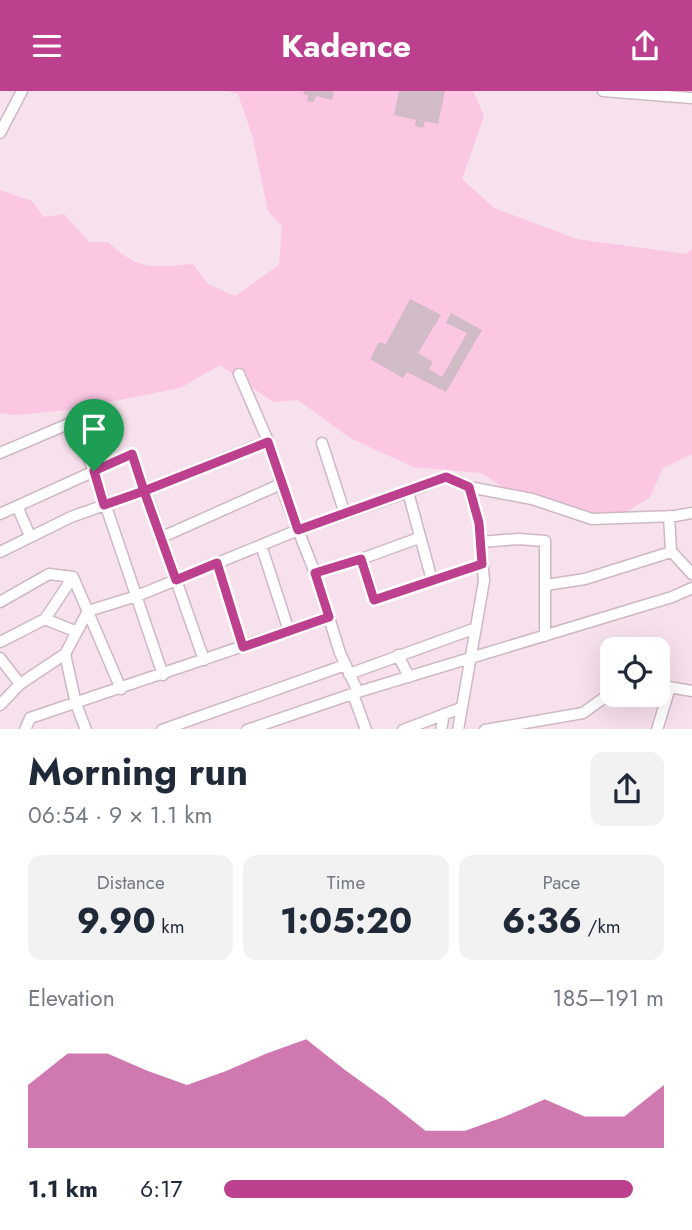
<!DOCTYPE html>
<html lang="en">
<head>
<meta charset="utf-8">
<style>
	body { margin:0; font-family:Jost,sans-serif; background:#f2f2f3; color:#1f2937; height:100vh; display:flex; flex-direction:column; font-size:26px; white-space:nowrap }
	* { box-sizing:border-box; margin:0 }
	p { font-size:23px; color:#747a83 }
	.icon { flex:none; width:38px; height:38px; fill:none; stroke:currentColor; stroke-width:2; stroke-linecap:round; stroke-linejoin:round }
	.map { position:relative; height:638px; overflow:hidden }
	.drawer { display:flex; flex-direction:column; background:#fff; flex:1 }
	.drawer>* { flex:none }
	.tools { position:absolute; left:600px; top:546px; display:grid; gap:14px }
	.tools a { display:grid; place-items:center; width:70px; height:70px; border-radius:14px; background:#fff; box-shadow:0 7px 28px #0002; font-size:35px }
	.pin { position:absolute; display:grid; place-items:center; width:60px; height:60px; color:#fff; margin:-72px -30px; border-radius:50% 50% 50% 0; rotate:-45deg; box-shadow:0 0 7px #0007 }
	.pin .icon { rotate:45deg }
	.round { display:grid; place-items:center; flex:none; width:74px; height:74px; border-radius:14px; background:#f2f2f3 }
	.head { display:flex; align-items:center; justify-content:space-between; height:119px; padding:0 28px }
	h1 { font-size:38px; font-weight:700; line-height:52px }
	.figures { display:grid; grid-template-columns:repeat(3,1fr); gap:10px; height:119px; padding:7px 28px }
	.figures div { display:grid; align-content:center; border-radius:14px; background:#f2f2f3; text-align:center }
	.figures b { font-size:35px; font-weight:700 }
	.figures small { font-size:19px; font-weight:400 }
	.figures p { font-size:19px }
	.chart { height:196px; padding:14px 28px }
	.chart p { display:flex; justify-content:space-between }
	.chart svg { width:100%; height:126px; margin-top:7px; fill:#bd408f; opacity:.7 }
	ul { padding:0 28px; list-style:none; font-size:23px }
	li { display:grid; grid-template-columns:112px 84px 1fr; align-items:center; height:52px }
	li i { height:18px; border-radius:9px; background:#bd408f }
	header { display:flex; justify-content:space-between; align-items:center; height:91px; padding:0 28px; background:#bd408f; color:#fff; font-size:32px; font-weight:700 }
	.map>svg:first-child { display:block }
	.green { fill:#fbc7e3 }
	.building { fill:#d1bbc7 }
	.lines { fill:none; stroke-linecap:round; stroke-linejoin:round }
	.minor-casing { stroke:#ceb8c3; stroke-width:13 }
	.minor { stroke:#fff; stroke-width:10 }
	.route-casing { stroke:#fff; stroke-width:14 }
	.route { stroke:#bd408f; stroke-width:9 }
</style>
</head>
<body>
<header><svg class="icon" aria-label="menu" viewBox="0 0 24 24"><path d="M4 6h16M4 12h16M4 18h16"/></svg>Kadence<svg class="icon" aria-label="share" viewBox="0 0 24 24"><path d="M12 15V3M7 8l5-5 5 5M5 13v7h14v-7"/></svg></header>
<div class="map">
<svg width="692" height="639" viewBox="0 0 692 639">
	<rect width="100%" height="100%" fill="#f7e1ec"/>
	<path class="green" d="M 228,0 L 473,0 L 484,25 L 462,88 L 494,117 L 577,148 L 686,163 L 692,157 L 692,363 L 663,377 L 650,406 L 627,421 L 584,423 L 555,417 L 541,405 L 512,402 L 481,382 L 413,376 L 350,347 L 298,309 L 273,311 L 220,274 L 180,297 L 69,319 L 15,324 L 0,322 L 0,99 L 32,110 L 44,126 L 64,123 L 89,151 L 108,151 C 140,181 152,176 193,173 L 208,193 L 235,205 L 279,174 L 282,135 L 268,120 L 252,44 L 238,3 Z"/>
	<path class="building" d="M 304,0 L 331,0 L 334,1 L 332,9 L 316,5 L 314,11 L 307,10 L 308,4 L 303,3 Z
		M 399,0 L 445,0 L 438,33 L 425,30 L 423,37 L 415,35 L 416,29 L 394,24 Z
		M 410,208 L 441,224 L 418,262 L 433,271 L 429,278 L 442,286 L 467,242 L 446,232 L 451,222 L 482,239 L 446,301 L 407,281 L 403,287 L 370,268 L 379,251 L 386,253 Z"/>
	<g class="lines">
		<g class="minor-casing">
			<path id="minor" d="M 603,0 L 692,7
				M 0,42 L 22,0
				M 239,283 L 268,350 L 287,411 L 315,482 L 340,562 L 358,601
				M 322,352 L 345,423
				M 0,362 L 73,331 L 94,380 L 163,584
				M 469,396 L 532,408 L 592,428 L 675,425 L 692,422
				M 408,401 L 446,386 L 469,396 L 479,432 L 484,490 L 458,639
				M 17,415 L 30,445
				M 0,423 L 132,363 L 204,569
				M 669,425 L 671,460 L 692,483
				M 160,447 L 281,393
				M 480,451 L 518,448 L 545,450 L 545,545
				M 261,454 L 289,540
				M 0,461 L 71,426 L 144,400 L 268,350
				M 361,468 L 419,447
				M 217,472 L 243,556
				M 315,482 L 361,468 L 375,509 L 482,473
				M 546,494 L 585,488 L 671,461
				M 0,511 L 49,483 L 73,486 L 121,598
				M 45,528 L 73,486
				M 0,551 L 45,528 L 77,541
				M 398,564 L 409,586
				M 0,567 L 20,593 L 65,563
				M 349,583 L 476,537
				M 658,594 L 692,600
				M 353,603 L 366,639
				M 0,614 L 20,593
				M 25,639 L 30,627 L 329,526
				M 86,639 L 76,613 L 65,563 L 88,520 L 137,505 L 298,439 L 408,401 L 432,489
				M 162,639 L 345,574
				M 247,639 L 358,601 L 672,506 L 692,497
				M 403,639 L 461,617
				M 441,639 L 444,623
				M 485,639 L 583,622 L 612,601
				M 657,639 L 670,596"/>
		</g>
		<use href="#minor" class="minor"/>
	</g>
	<g class="lines">
		<g class="route-casing">
			<path id="route" d="M 94,380 L 104,414 L 144,400 L 176,489 L 217,472 L 243,556 L 329,526 L 315,482 L 361,468 L 374,509 L 482,473 L 479,432 L 469,396 L 446,386 L 298,439 L 268,351 L 144,400 L 132,363 L 94,380"/>
		</g>
		<use href="#route" class="route"/>
	</g>
</svg>
<div class="tools">
<a><svg class="icon" aria-label="locate" viewBox="0 0 24 24"><circle cx="12" cy="12" r="6"/><path d="M12 2v4M12 18v4M2 12h4M18 12h4"/></svg></a>
</div>
<div class="pin" style="left:94px;top:380px;background:#1e9e55"><svg class="icon" aria-label="arrive" viewBox="0 0 24 24"><path d="M6 21V4h12l-3 4 3 4H6"/></svg></div>
</div>
<section class="drawer">
<div class="head"><div><h1>Morning run</h1><p>06:54 · 9 × 1.1 km</p></div><a class="round"><svg class="icon" aria-label="share" viewBox="0 0 24 24"><path d="M12 15V3M7 8l5-5 5 5M5 13v7h14v-7"/></svg></a></div>
<div class="figures">
<div><p>Distance</p><b>9.90<small> km</small></b></div>
<div><p>Time</p><b>1:05:20</b></div>
<div><p>Pace</p><b>6:36<small> /km</small></b></div>
</div>
<div class="chart"><p><span>Elevation</span>185–191 m</p>
<svg viewBox="0 0 160 44" preserveAspectRatio="none"><path d="M0 44V22L10 11L20 11L30 17L40 22L50 17L60 11L70 6L80 17L90 27L100 38L110 38L120 33L130 27L140 33L150 33L160 22V44z"/></svg>
</div>
<ul>
<li><b>1.1 km</b>6:17<i style="width:93%"></i></li>
</ul>
</section>
</body>
</html>
